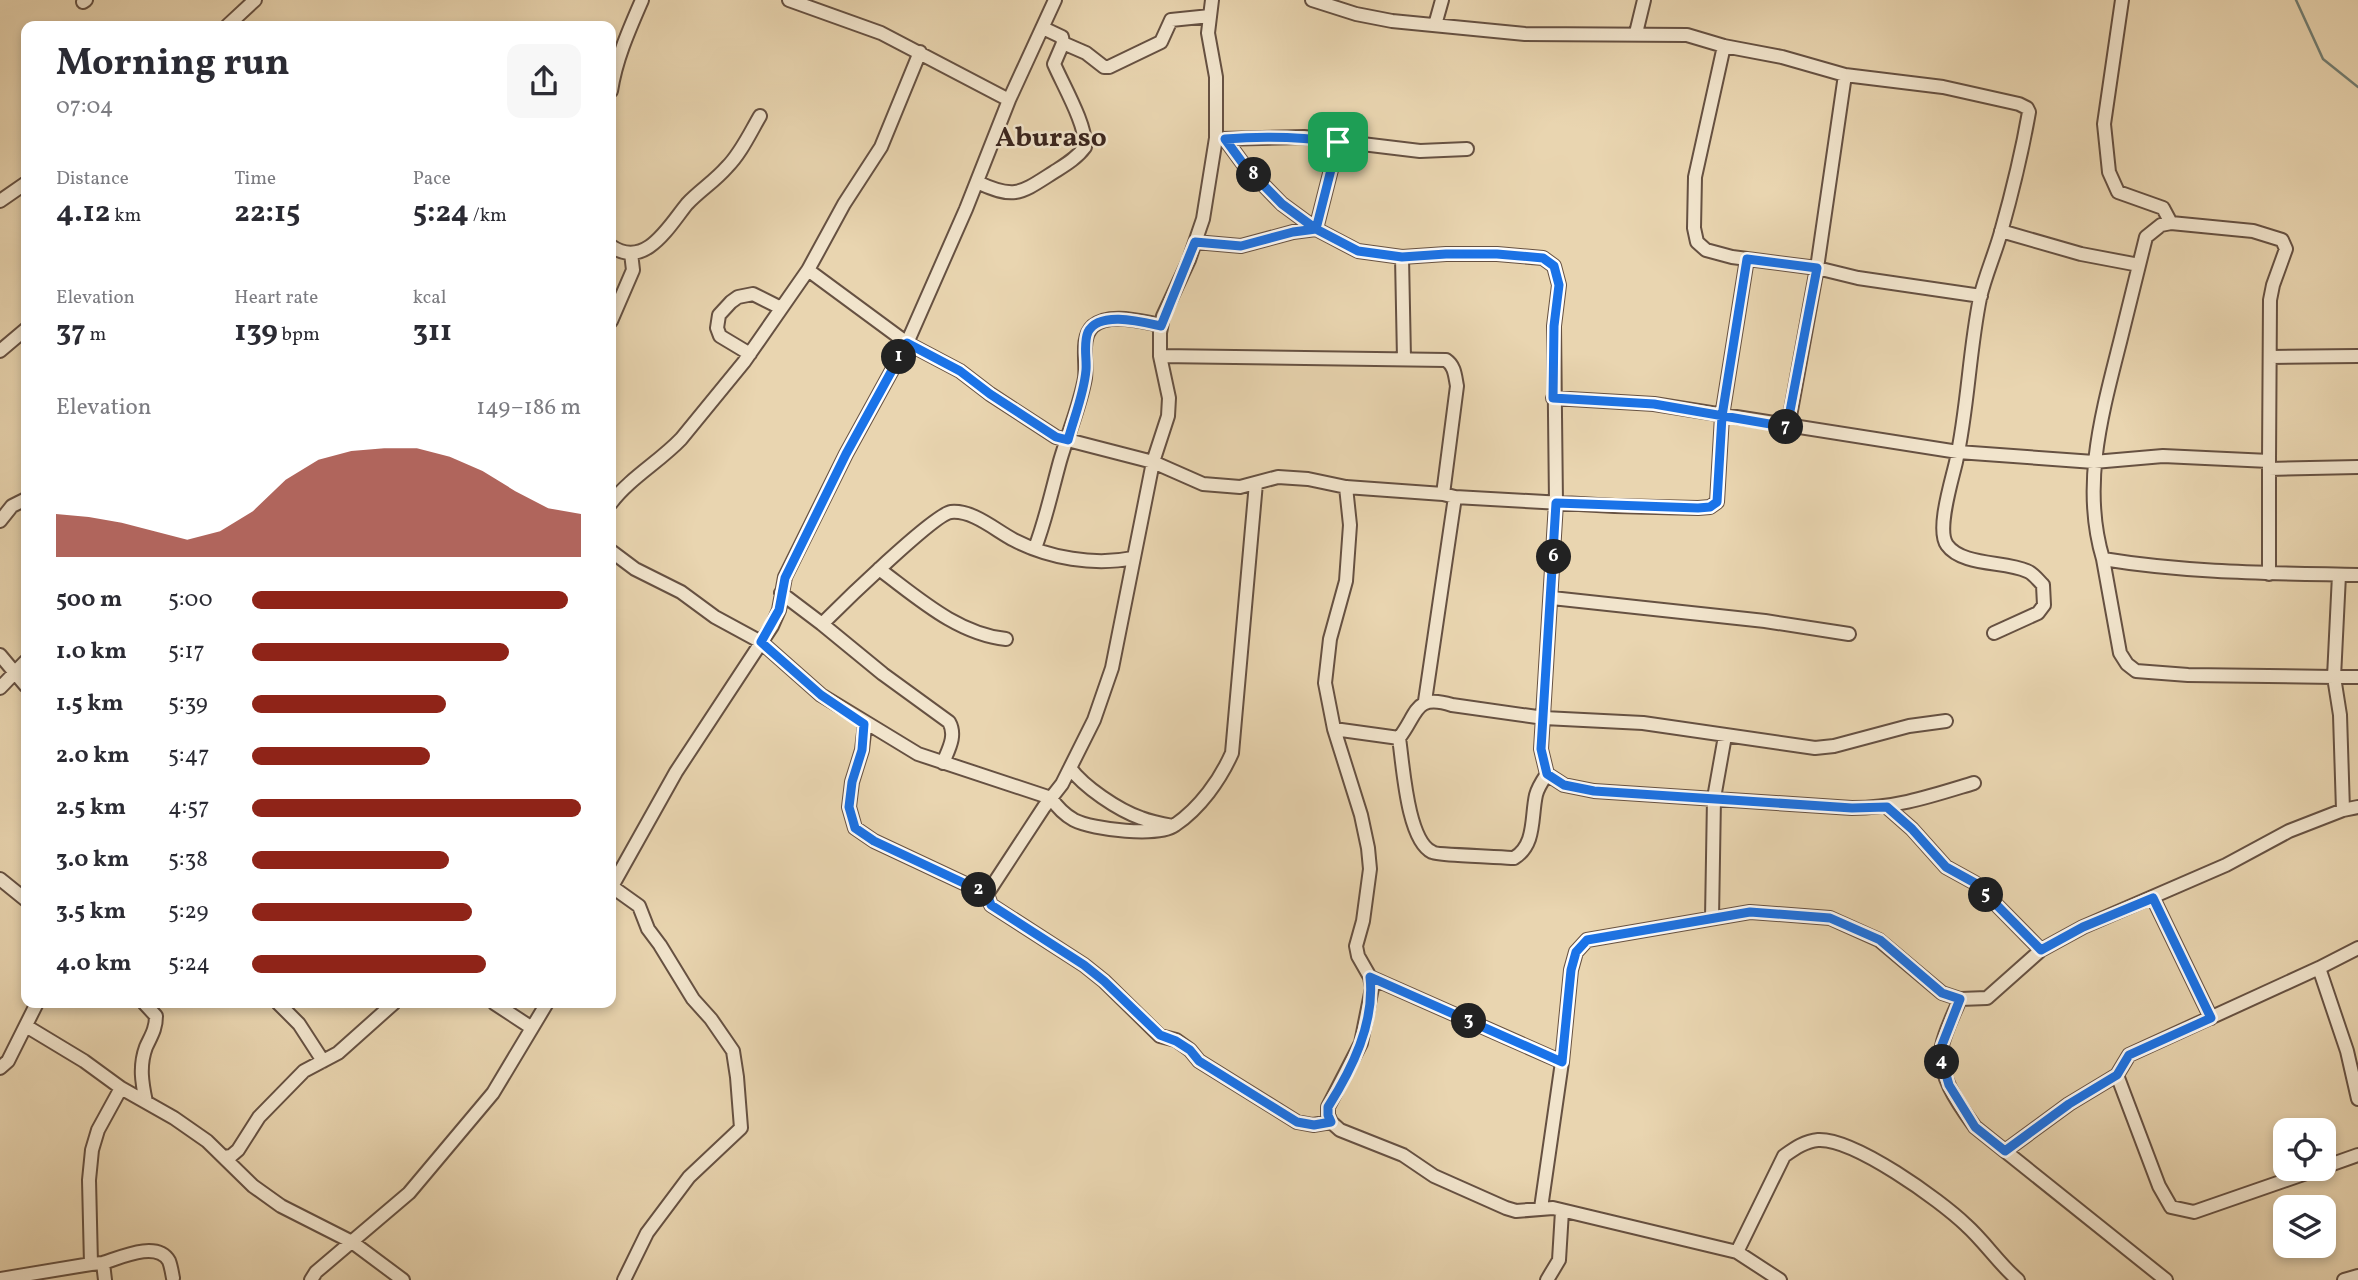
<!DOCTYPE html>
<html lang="en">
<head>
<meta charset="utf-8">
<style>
	body { margin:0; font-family:Vollkorn,serif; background:#f7f7f7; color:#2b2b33; height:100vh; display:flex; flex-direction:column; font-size:26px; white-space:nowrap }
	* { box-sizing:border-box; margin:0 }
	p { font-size:23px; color:#7c7c81 }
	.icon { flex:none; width:38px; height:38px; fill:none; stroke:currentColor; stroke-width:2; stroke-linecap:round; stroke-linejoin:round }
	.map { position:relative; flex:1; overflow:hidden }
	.details { position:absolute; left:21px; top:21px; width:595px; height:987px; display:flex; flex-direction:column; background:#fff; border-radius:14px; box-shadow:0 4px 10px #0003 }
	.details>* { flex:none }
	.buttons { position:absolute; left:2273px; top:1118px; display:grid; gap:14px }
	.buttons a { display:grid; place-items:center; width:63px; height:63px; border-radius:14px; background:#fff; box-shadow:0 4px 10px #0003; font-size:35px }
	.pin { position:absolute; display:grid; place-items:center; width:60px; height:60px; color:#fff; margin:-30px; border-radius:14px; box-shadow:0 4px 10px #0006 }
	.km { position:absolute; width:35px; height:35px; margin:-18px; border-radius:50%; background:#222; color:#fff; font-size:19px; line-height:35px; text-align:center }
	.round { display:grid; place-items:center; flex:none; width:74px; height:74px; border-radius:14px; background:#f7f7f7 }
	.head { display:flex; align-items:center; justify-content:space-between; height:119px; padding:0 35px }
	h1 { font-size:38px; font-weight:700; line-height:52px }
	.stats { display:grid; grid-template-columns:repeat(3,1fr); gap:10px; height:119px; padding:7px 35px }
	.stats div { display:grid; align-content:center }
	.stats b { font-size:30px; font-weight:700 }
	.stats small { font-size:19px; font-weight:400 }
	.stats p { font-size:19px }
	.chart { height:196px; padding:14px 35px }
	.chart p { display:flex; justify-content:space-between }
	.chart svg { width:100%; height:126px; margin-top:7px; fill:#8f2418; opacity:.7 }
	ul { padding:0 35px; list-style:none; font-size:23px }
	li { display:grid; grid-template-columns:112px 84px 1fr; align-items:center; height:52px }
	li i { height:18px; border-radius:9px; background:#8f2418 }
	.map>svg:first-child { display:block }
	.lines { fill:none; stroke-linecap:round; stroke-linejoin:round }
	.stream { stroke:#727e73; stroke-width:2.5 }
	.minor-casing { stroke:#665142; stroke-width:16 }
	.minor { stroke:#f1e4cc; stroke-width:12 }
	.route-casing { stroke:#fff; stroke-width:14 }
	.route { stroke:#1a73e8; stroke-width:9 }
	.labels { text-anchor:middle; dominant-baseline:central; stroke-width:5; stroke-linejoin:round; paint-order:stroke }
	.quarter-label { font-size:28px; font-weight:bold; fill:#3a251e; stroke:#f1e4cc }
</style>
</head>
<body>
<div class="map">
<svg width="2358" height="1280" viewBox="0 0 2358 1280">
	<rect width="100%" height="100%" fill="#e9d5b0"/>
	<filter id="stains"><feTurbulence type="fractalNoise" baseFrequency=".00286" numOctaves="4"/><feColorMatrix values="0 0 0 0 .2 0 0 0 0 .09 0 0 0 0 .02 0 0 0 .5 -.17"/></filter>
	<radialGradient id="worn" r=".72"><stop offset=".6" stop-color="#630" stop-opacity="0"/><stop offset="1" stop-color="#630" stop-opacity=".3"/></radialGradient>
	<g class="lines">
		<path class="stream" d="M 2296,0 L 2323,59 L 2358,87"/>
		<g class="minor-casing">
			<path id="minor" d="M 789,0 L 881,33 L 1009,100
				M 1212,0 L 1208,33 L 1216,77 L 1216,138 L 1203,219 L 1189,260 L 1163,316 L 1160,333 L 1160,356 L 1169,398 L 1168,416 L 1153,462 L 1112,668 L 1094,720 L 1062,784 L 1044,807 L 987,894 L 991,905 L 1084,965 L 1104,981 L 1160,1036 L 1176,1040 L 1190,1050 L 1199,1061 L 1297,1122 L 1313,1125 L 1331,1122
				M 1312,0 L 1356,14 L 1392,21 L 1525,34 L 1687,35 L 1724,46 L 1782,57 L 1845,75 L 1943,87 L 2019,104 L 2027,108 L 2029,112 C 2022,152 2012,193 2001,232 C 1995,254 1985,276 1980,298 C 1969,352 1968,408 1956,462 C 1952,480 1936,530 1947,545 C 1962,566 2005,561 2027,571 C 2033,573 2038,580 2043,585 L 2044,605 L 2038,613 L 1994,633
				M 2122,0 L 2104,124 L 2109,172 L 2118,192 L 2163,208 L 2171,223
				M 83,2 L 86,0
				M 1435,25 L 1442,0
				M 227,26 L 255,0
				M 1636,33 L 1644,0
				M 1063,43 L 1086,53 L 1104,67 L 1109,67 L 1161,42 L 1171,20 L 1210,16
				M 1724,46 L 1695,177 L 1694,228 L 1697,242 L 1706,250 L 1732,257 L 1817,268 L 1858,278 L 1981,296
				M 611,91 C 616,59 629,30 642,0
				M 1220,139 L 1304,137 L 1420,151 L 1467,149
				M 1225,139 L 1244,165 L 1282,204 L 1316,229 L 1358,251 L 1402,257 L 1446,254 L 1497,254 L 1543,258 L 1554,266 L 1559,285 L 1554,326 L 1556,503 L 1541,749 L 1547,774 L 1564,785 L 1594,791 L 1852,808 C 1897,808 1931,796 1974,783
				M 977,182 C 1015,200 1021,193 1054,172 C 1065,165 1077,158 1085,147 C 1087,126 1063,85 1054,64 L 1063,43 L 1062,37 L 1043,28
				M 0,201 L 26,183
				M 1316,229 L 1338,142
				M 2001,231 L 2081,254 L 2139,265
				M 1195,242 L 1241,246 L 1293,232 L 1316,229
				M 611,246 C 645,270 669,226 687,204 C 699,191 715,181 727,167 C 741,153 750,133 760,116
				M 1402,257 L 1404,359
				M 808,270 L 907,343 L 960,371 L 990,394 L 1056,437 L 1153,462 L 1203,484 L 1240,487 L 1278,477 L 1308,479 L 1346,487 L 1443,494 L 1455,497 L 1615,506 L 1698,508 L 1710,507 L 1717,502 L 1722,416 L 1747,259
				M 611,321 L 633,270 L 631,253
				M 0,351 L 26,329
				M 750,354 L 720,336 L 717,328 L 719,315 L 731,302 L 738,297 L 753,294 L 781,308
				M 1160,356 L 1446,360 C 1455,366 1455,376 1457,386 L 1443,494
				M 2270,357 L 2358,356
				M 1553,398 L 1654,404 L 1958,452 L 2094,462 L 2163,456 L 2269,461 L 2270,300 L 2273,285 L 2286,249 L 2282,240 L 2253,231 L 2171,223 L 2161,225 L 2146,237 C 2137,272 2129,307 2120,342 C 2102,413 2081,486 2103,559 C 2188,573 2272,573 2358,575
				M 1788,427 L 1817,268 L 1845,75
				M 2269,461 L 2269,574
				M 2269,469 L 2358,467
				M 1346,487 L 1350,525 L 1346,581 L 1330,639 L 1325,683 L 1334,729 L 1361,815 L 1368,848 L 1370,869 L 1363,921 L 1356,946 L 1358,956 L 1370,977 L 1372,988 L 1361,1043 L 1328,1107 L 1328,1115 L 1331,1122 L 1340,1130 L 1403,1155 L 1434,1176 L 1506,1208 L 1516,1211 L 1553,1208 L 1737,1252 L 1780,1280
				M 611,503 C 630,478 659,462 681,439 L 744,362 L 808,270 L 844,204 L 881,147 L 920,52
				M 0,521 L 12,506 L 26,499
				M 1035,548 C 1046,519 1052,490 1060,461 C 1068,433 1080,406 1085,378 C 1087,362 1080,338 1093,326 C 1110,312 1142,322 1161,325
				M 611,551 L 635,569 L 681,592 L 715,617 L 761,642 L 821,695 L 918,754 L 1051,798 C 1057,807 1065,815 1074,820 C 1093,830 1159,837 1175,825 C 1200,808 1220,780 1232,753 L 1256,483
				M 2103,559 L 2120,653 L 2127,664 L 2136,671 L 2188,675 L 2334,677 L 2340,715 L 2343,810
				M 879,569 C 917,597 957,634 1006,639
				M 2339,575 L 2334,677 L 2358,677
				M 781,593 L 822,624 C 840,606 934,514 951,512 C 973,510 995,530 1014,540 C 1049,558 1094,566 1133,558
				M 1552,598 L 1765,621 L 1849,634
				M 822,624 L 883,674 L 949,722 C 957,736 948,750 943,763
				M 0,655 L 26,686
				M 0,688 L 26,661
				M 1425,701 L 1455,497
				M 865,724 L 862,750 L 852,782 L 849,807 L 855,828 L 874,841 L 987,894
				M 1334,729 L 1399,738 C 1418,714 1414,693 1452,705 L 1544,718 L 1643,723 L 1815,748 L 1834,746 L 1909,726 L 1946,721
				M 1399,738 C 1403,764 1407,840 1432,852 C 1436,855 1502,857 1514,858 C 1536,845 1531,817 1536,795 C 1538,787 1543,780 1547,774
				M 1070,768 C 1084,787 1118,810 1141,818 C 1151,822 1162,824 1173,826
				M 1887,807 L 1912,829 L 1946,867 L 1975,883 L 2041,950
				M 0,879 L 26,900
				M 611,886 L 639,906 L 648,929 L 660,945 L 693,999 L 711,1019 L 733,1051 L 737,1077 L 741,1128 L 689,1177 L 647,1233 L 624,1280
				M 611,888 L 676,772 L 772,626 L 779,610 L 785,577 L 846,454 L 907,343 L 966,209 L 1009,100 L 1055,0
				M 2153,898 L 2211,1018
				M 1712,918 L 1714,798 L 1725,736
				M 2319,968 L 2347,1051 L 2358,1099
				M 1370,977 L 1562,1062
				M 1960,999 C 1954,1014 1945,1031 1942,1046 C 1936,1074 1960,1106 1975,1127 L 2166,1280
				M 144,1003 L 156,1016 C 156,1029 151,1036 146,1047 C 139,1066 142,1083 146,1102
				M 278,1003 L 299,1024 L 323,1061
				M 494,1003 L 532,1028
				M 26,1026 L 84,1061 L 121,1088 L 174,1118 L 207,1141 L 253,1186 L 281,1206 L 352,1242 L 403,1280
				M 0,1068 L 8,1061 L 37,1003
				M 2117,1075 L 2159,1186 L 2171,1207 L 2194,1212 L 2318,1169
				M 2005,1151 L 2069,1104 L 2117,1075 L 2129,1055 L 2319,968 L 2358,948
				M 224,1157 L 231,1156 L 238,1150 L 259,1117 L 304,1071 L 338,1053 L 394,1003
				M 2324,1167 L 2358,1155
				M 1541,1208 L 1562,1062 L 1571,970 L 1576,952 L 1587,940 L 1750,912 L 1830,918 L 1879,940 L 1942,993 L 1960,999 L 1987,998 L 2041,950 L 2083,927 L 2226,865 L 2289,831 L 2343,810 L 2358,807
				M 1737,1252 L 1784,1156 C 1794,1149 1805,1141 1818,1140 C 1854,1138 1940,1200 1966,1225 C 1985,1242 1999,1264 2018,1280
				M 103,1263 C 119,1258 157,1240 169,1261 C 171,1266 172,1273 173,1278
				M 0,1279 L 91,1264
				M 105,1280 L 103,1263 L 91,1264 L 89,1180 L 92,1150 L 98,1130 L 121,1088
				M 311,1280 L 316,1272 L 409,1193 L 493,1093 L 547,1003
				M 1547,1280 L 1559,1260 L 1562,1211
				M 2344,1280 L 2358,1276"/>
		</g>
		<use href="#minor" class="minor"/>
	</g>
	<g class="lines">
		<g class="route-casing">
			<path id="route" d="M 1338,142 L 1316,229 L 1293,232 L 1241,246 L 1195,242 L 1161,326 C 1143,322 1099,310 1088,332 C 1083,344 1087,358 1086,370 C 1084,394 1074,417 1068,440 L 1056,437 L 990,394 L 960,371 L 907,343 L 846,454 L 785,578 L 779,610 L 761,642 L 821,695 L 864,724 L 862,750 L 852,782 L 849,807 L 855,828 L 874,841 L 987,894 L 991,905 L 1084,965 L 1104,981 L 1160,1035 L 1176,1041 L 1190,1050 L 1199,1061 L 1297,1122 L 1314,1125 L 1331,1122 L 1328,1115 L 1328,1107 C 1352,1069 1375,1023 1370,977 L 1562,1062 L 1571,970 L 1576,952 L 1587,940 L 1750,912 L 1830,918 L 1880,940 L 1942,993 L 1960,999 L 1942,1045 L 1941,1057 L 1949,1085 L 1975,1127 L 2005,1151 L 2069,1104 L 2117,1075 L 2129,1055 L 2211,1018 L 2153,898 L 2083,927 L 2041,950 L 1975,883 L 1946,867 L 1912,829 L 1887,807 L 1852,808 L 1594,791 L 1564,785 L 1547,774 L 1541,749 L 1556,503 L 1698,508 L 1710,507 L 1717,502 L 1722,416 L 1747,259 L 1817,268 L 1787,427 L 1654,404 L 1553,398 L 1554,326 L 1559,285 L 1554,266 L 1543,258 L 1497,254 L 1446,254 L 1402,257 L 1358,251 L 1316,229 L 1282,204 L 1244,165 L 1225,139 C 1263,136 1300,137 1338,142"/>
		</g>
		<use href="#route" class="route"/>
	</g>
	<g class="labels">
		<g class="quarter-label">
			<text x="1051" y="138">Aburaso</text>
		</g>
	</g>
	<rect width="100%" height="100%" filter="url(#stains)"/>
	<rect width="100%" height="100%" fill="url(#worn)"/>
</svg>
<div class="buttons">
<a><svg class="icon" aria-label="locate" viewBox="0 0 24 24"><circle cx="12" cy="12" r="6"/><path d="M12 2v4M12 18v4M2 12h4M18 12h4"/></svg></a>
<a><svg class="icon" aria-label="layers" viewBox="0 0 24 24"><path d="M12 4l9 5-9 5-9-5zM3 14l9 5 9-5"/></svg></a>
</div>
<div class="pin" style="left:1338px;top:142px;background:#1e9e55"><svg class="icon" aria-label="arrive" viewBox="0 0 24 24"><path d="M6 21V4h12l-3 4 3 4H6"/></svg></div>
<b class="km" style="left:899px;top:357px">1</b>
<b class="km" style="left:979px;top:890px">2</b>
<b class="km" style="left:1469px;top:1021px">3</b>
<b class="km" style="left:1942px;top:1062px">4</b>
<b class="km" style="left:1986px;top:895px">5</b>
<b class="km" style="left:1554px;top:557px">6</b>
<b class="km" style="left:1786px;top:427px">7</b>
<b class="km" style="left:1254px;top:175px">8</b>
<section class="details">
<div class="head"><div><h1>Morning run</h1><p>07:04</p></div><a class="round"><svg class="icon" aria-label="share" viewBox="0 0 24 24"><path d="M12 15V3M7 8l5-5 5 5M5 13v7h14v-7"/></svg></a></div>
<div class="stats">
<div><p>Distance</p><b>4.12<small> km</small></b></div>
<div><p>Time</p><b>22:15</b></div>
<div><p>Pace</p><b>5:24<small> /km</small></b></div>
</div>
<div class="stats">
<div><p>Elevation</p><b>37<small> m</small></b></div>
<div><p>Heart rate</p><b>139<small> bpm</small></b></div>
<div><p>kcal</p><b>311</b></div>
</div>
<div class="chart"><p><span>Elevation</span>149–186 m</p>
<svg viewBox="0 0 160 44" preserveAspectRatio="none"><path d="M0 44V29L10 30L20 32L30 35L40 38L50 35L60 28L70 17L80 10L90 7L100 6L110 6L120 9L130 14L140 21L150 27L160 29V44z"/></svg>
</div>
<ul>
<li><b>500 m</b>5:00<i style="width:96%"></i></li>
<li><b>1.0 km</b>5:17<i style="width:78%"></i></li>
<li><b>1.5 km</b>5:39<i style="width:59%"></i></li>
<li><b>2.0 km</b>5:47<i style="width:54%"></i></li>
<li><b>2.5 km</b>4:57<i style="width:100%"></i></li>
<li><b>3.0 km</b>5:38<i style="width:60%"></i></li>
<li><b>3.5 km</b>5:29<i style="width:67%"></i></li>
<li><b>4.0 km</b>5:24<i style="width:71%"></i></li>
</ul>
</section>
</div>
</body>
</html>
